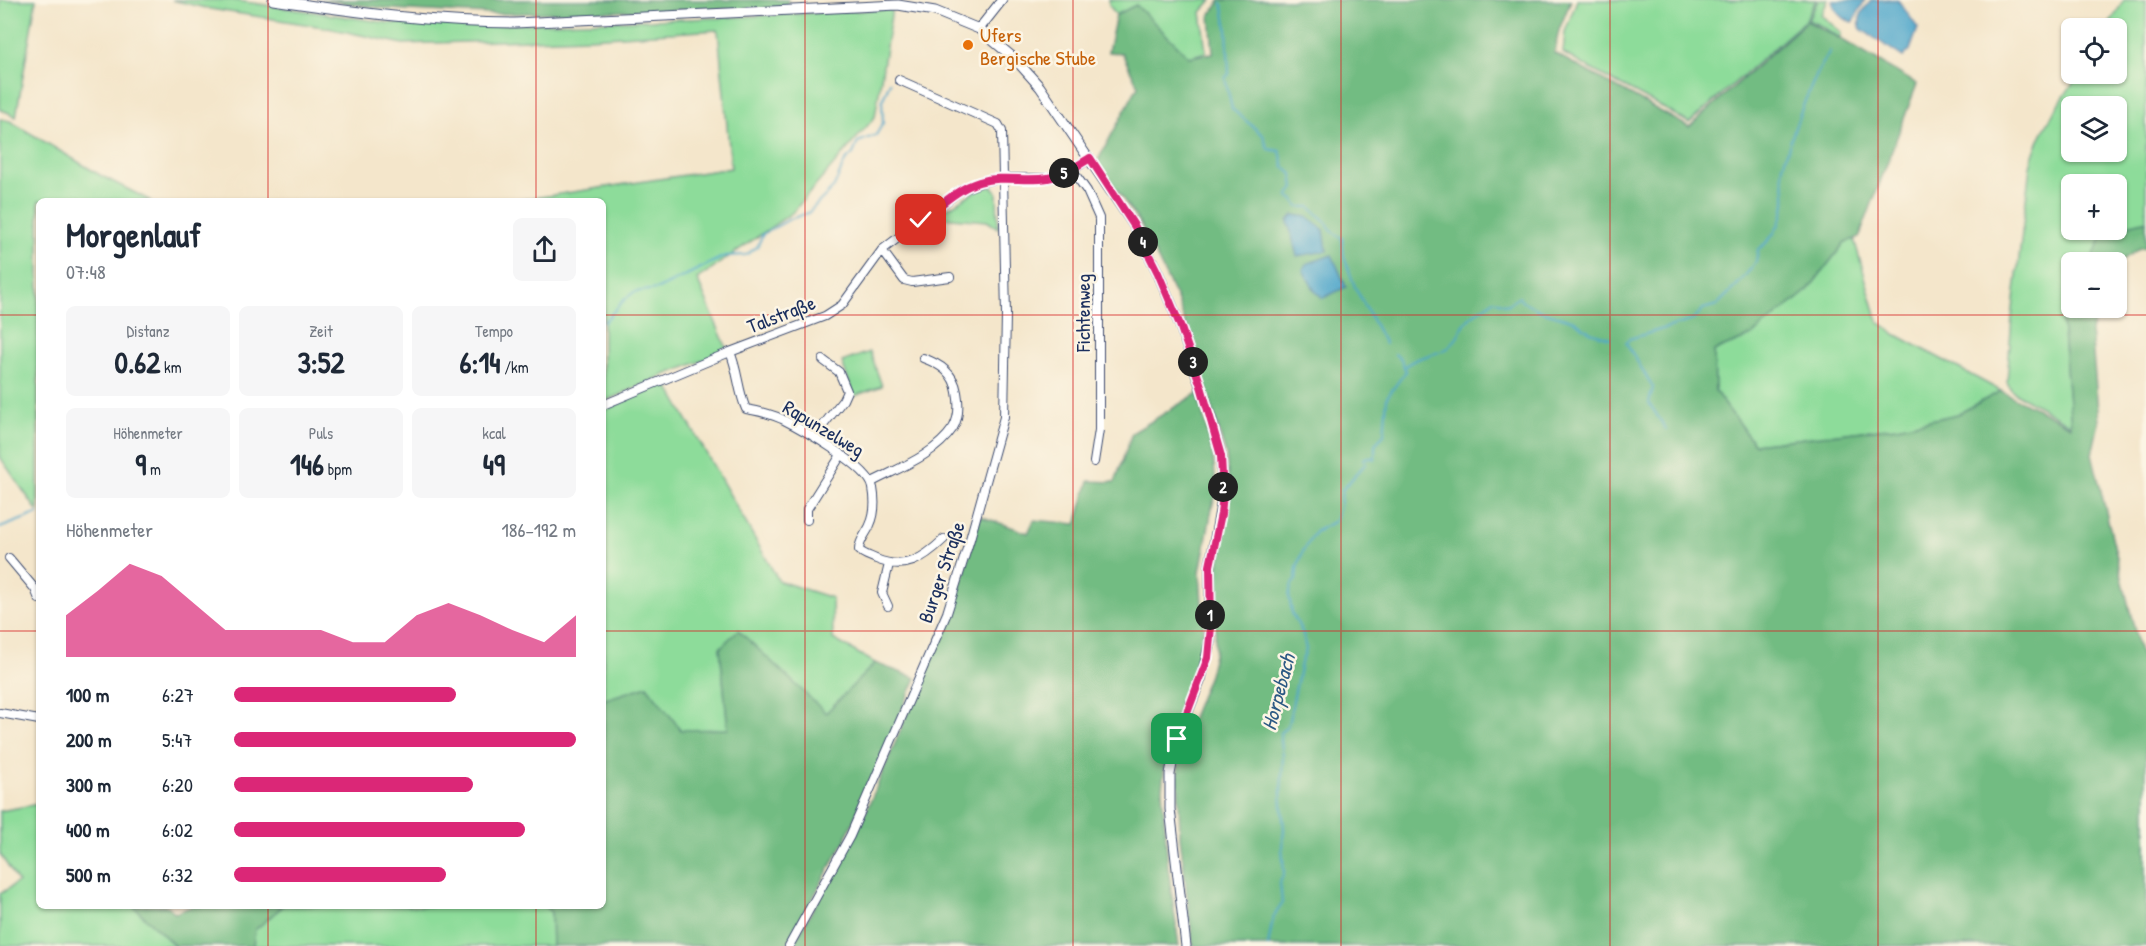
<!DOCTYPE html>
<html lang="de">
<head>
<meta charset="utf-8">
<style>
	body { margin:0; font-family:"Patrick Hand",sans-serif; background:#f6f6f7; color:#1f2937; height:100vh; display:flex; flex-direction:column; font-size:22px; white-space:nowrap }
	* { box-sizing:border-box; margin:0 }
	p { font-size:20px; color:#747a83 }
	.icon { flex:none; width:33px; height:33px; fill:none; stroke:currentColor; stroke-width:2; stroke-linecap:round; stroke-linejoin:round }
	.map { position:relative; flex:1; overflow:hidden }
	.drawer { position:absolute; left:36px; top:198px; width:570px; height:711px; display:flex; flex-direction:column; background:#fff; border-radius:9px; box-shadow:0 2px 4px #0004 }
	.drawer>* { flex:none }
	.buttons { position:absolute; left:2061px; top:18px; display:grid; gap:12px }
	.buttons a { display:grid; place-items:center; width:66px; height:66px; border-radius:9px; background:#fff; box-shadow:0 2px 4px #0004; font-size:30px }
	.pin { position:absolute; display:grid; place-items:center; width:51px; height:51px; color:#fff; margin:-26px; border-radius:12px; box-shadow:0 3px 9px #0006 }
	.km { position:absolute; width:30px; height:30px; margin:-15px; border-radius:50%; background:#222; color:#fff; font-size:16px; line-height:30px; text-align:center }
	.round { display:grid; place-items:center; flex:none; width:63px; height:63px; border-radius:9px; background:#f6f6f7 }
	.summary { display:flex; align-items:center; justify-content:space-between; height:102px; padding:0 30px }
	h1 { font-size:33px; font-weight:800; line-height:45px }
	.stats { display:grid; grid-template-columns:repeat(3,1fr); gap:9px; height:102px; padding:6px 30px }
	.stats div { display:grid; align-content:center; border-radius:9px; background:#f6f6f7; text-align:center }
	.stats b { font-size:30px; font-weight:800 }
	.stats small { font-size:16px; font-weight:400 }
	.stats p { font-size:16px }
	.chart { height:168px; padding:12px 30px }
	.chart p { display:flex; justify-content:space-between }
	.chart svg { width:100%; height:108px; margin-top:6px; fill:#db2777; opacity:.7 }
	ul { padding:0 30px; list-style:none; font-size:20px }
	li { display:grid; grid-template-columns:96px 72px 1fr; align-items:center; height:45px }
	li i { height:15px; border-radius:8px; background:#db2777 }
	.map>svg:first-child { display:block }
	.green { fill:#8ddc9a; stroke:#54867c; stroke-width:1.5; fill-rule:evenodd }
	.forest { fill:#72bc82; stroke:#467670; stroke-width:1.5 }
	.water { fill:#4da6ca; stroke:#346a94; stroke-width:1.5 }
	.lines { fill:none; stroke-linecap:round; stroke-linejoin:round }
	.stream { stroke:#4da6ca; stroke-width:2 }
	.minor-casing { stroke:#3c4a6e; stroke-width:10 }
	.tertiary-casing { stroke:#3c4a6e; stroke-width:11 }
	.minor { stroke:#fff; stroke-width:8 }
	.tertiary { stroke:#fff; stroke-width:9 }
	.route-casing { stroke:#fff; stroke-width:12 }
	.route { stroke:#db2777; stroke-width:8 }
	.grid { fill:none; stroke:#d62828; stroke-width:1.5; stroke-opacity:0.55 }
	.food-dot { fill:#e8710a; stroke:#fcf5e5; stroke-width:2 }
	.labels { text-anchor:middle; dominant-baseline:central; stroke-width:5; stroke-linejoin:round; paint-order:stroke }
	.food-label { font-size:20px; fill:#c56008; stroke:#fcf5e5; text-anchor:start }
	.street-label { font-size:20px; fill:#1b2f5e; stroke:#fcf5e5 }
	.water-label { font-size:21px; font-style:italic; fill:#2c5984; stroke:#fcf5e5 }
</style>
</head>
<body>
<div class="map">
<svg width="2146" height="946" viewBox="0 0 2146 946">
	<rect width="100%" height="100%" fill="#fcf5e5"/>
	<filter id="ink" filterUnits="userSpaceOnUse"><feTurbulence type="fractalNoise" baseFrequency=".0167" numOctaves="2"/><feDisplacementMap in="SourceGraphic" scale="12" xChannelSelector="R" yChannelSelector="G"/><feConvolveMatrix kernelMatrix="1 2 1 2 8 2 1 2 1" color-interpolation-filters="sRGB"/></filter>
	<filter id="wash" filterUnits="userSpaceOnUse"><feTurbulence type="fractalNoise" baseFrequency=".008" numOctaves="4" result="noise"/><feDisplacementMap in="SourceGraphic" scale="24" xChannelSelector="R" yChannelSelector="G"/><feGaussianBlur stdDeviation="1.35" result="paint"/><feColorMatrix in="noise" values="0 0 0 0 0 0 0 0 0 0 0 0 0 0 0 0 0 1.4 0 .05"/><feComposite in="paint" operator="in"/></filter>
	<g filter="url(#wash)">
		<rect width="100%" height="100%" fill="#f4e6cb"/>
		<path class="green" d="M 0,0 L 36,0 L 16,117 L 7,112 L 0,110 Z
			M 172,0 L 231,0 L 389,23 L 484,25 L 718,18 L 892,9 L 875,117 L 793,212 L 697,279 L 728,351 L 662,376 L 603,402 L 603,201 L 514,201 L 731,168 L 718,30 L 589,38 L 403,44 L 323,27 L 210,9 Z
			M 1109,0 L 1212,0 L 1201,12 L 1206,52 L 1189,57 L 1136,5 L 1116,15 L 1109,5 Z
			M 1577,0 L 1816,0 L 1806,20 L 1689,123 C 1648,98 1604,78 1563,53 L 1565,32 Z
			M 1818,0 L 1828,0 L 1821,15 L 1841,32 L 1840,38 L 1823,27 L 1808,20 Z
			M 2124,0 L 2146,0 L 2146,221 L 2117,228 L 2116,184 L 2072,184 L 2072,230 L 2112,230 L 2105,231 L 2090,262 L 2072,262 L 2071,301 L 2062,321 L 2071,425 L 2017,394 L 2012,391 L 2007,382 L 2012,317 L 2030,166 C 2038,132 2060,103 2079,74 L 2116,74 L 2116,28 L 2107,28 ZM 2072,106 L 2116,106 L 2116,152 L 2072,152 Z
			M 0,119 L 10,121 L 100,175 L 151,201 L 39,201 L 38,512 L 0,457 Z
			M 991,186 L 997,192 L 998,228 L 987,221 L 939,217 L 940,213 L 974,192 Z
			M 1854,239 L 1876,315 L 1879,322 L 1893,333 L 2001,391 L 1958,414 L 1897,427 L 1754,444 L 1715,391 L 1714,351 L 1751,336 L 1808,290 L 1845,242 Z
			M 870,352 L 882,386 L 854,396 L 842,362 Z
			M 665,381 L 779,581 L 832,598 L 833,639 L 875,663 L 826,713 L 720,648 L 728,729 L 681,731 L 647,686 L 603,700 L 603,411 Z
			M 39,804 L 39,906 L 133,906 L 175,946 L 0,946 L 0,894 L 18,882 L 0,854 L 0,811 Z
			M 283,906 L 544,906 L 551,912 L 552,946 L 253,946 L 254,930 Z"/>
		<path class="forest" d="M 322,0 L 788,0 L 788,8 L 489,14 L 390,9 Z
			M 1221,0 L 1571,0 L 1559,30 L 1554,53 L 1689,127 L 1807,21 L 1839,38 L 1917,84 L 1859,238 L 1845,242 L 1808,290 L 1751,336 L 1714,351 L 1715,391 L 1754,444 L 1897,427 L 1958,414 L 2001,391 L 2071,426 L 2062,321 L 2071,301 L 2072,308 L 2097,308 L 2091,331 L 2099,422 L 2092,454 L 2146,677 L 2146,946 L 1193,946 L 1180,837 L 1178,771 L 1183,740 L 1209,675 L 1215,650 L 1217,572 L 1230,498 L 1226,455 L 1205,383 L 1177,299 L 1141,225 L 1097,162 L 1138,86 L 1122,53 L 1108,52 L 1116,15 L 1136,5 L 1189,57 L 1213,53 L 1210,15 Z
			M 2143,221 L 2146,221 L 2146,247 L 2140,248 L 2117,264 L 2090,262 L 2105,231 Z
			M 1198,393 L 1213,456 L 1217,494 L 1213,503 L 1200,572 L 1204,635 L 1202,652 L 1195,676 L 1175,721 L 1165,761 L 1162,789 L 1168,867 L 1179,946 L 792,946 L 856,833 L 868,807 L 958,594 L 980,516 L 1028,533 L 1034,520 L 1076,524 L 1089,481 L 1115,482 L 1132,433 Z
			M 738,630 L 826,713 L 875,663 L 916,678 L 844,842 L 786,946 L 552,946 L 551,912 L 544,906 L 603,906 L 603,700 L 647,686 L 681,730 L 728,729 L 720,648 Z
			M 133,906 L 168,906 L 175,913 L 193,906 L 283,906 L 255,930 L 253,946 L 175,946 Z"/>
		<path class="water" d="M 1832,0 L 1865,0 L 1853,22 C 1844,21 1833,9 1832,0 Z
			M 1872,0 L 1898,0 L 1918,28 L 1910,50 L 1903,57 L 1861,29 C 1856,18 1864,8 1872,0 Z
			M 1293,215 L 1307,217 L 1324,230 L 1327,251 L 1297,256 L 1288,221 Z
			M 1332,255 L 1346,287 L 1323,298 L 1315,291 L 1303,270 L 1306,264 Z"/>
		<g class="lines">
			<path class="stream" d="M 1222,3 L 1227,28 L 1229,74 L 1225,78 L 1232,109 L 1263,135 L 1268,149 L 1280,151 L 1284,167 L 1292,174 L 1294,188 L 1288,196 L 1294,200 L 1298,207 L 1310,207 L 1326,222 L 1333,232 L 1342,238 L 1344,257 L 1355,287 L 1385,344
				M 603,323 L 624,300 L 634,292 L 658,289 L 725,256 L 746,255 L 757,247 L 763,234 L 790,219 L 808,213 L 834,187 L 845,161 L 853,154 L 858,142 L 876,135 L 883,123 L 882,101 L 890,82
				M 1404,367 C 1416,356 1434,356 1448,348 C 1458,341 1459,329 1467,321 C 1474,313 1485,307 1494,300 L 1507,305 L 1519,297 L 1522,301 L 1541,311 L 1575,321 L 1590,332 L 1610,338
				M 1666,429 L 1649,403 L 1653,387 L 1626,343 L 1629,339 L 1693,320 L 1703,309 L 1717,305 L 1740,282 L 1756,262 L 1758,249 C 1775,239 1787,213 1785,193 C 1785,184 1780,175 1783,166 C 1794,127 1808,86 1830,51
				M 0,528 L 39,513
				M 1268,946 L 1273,918 L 1282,903 L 1280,882 L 1284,873 L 1282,847 L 1284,830 L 1281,793 L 1283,756 L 1280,733 L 1288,725 L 1301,663 L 1306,650 L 1303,634 L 1292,613 L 1289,595 L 1292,584 L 1296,580 L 1297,568 L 1303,551 L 1315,532 L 1335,521 L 1340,508 L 1342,490 L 1366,463 L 1363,459 L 1368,457 L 1375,459 L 1375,444 L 1384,435 L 1387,397 L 1406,371 L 1401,360 L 1395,354"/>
		</g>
	</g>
	<g filter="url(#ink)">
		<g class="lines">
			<g class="minor-casing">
				<path id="minor" d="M 1072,170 L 1087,191 L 1099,218 L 1099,430 L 1094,462
					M 882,250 L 904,280 L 912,282 L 950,277
					M 730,352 C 738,370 738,391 746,409 C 759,411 771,414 782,419 C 802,429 870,467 873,488 C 875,499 875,514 870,525 C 867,533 859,540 859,550 C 864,555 870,556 876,559 C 905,571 923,559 944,539
					M 603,405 L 730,352 L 825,316 L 842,305 L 882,250 L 961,190 L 984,181 L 1003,178 L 1048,178 L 1072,170 L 1090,158
					M 814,437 L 843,400 L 847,391 L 839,372 L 823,360
					M 872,482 C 899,468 935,455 953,428 C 959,418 959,403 957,392 C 954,373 940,364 923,358
					M 807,520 L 807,509 L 841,455
					M 9,558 L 35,589 L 39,599
					M 888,606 L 882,593 L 889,564
					M 0,713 L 39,720
					M 789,946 L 850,836 L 947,613 L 970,539 L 1004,417 L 1006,315 L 1002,131 L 998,124 L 899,80"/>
			</g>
			<g class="tertiary-casing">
				<path id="tertiary" d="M 273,0 C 354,12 434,23 515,23 L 898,5 L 935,11 L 979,29 L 1015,59 L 1040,87 L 1135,227 L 1158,273 L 1180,325 L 1212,421 L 1221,456 L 1223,494 L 1210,566 L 1210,642 L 1201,679 L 1177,739 L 1170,774 L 1170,809 L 1186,946
					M 979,29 L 1002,0"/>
			</g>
			<use href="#minor" class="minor"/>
			<use href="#tertiary" class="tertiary"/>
		</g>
	</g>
	<g class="lines" filter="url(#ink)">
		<g class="route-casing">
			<path id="route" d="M 921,220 C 939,207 958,188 979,182 C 1002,175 1026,182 1048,178 C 1064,175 1077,166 1090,158 L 1135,227 L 1158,273 L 1180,325 L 1201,386 L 1221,456 L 1223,494 L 1221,514 L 1210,566 L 1211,627 L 1208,658 L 1177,739"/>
		</g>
		<use href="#route" class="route"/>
	</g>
	<path class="grid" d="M 268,0 L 268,201M 536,0 L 536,201M 805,0 L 805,946M 1073,0 L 1073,946M 1341,0 L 1341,946M 1610,0 L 1610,946M 1878,0 L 1878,946M 0,315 L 39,315M 603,315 L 2146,315M 0,631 L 39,631M 603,631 L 2146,631M 268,906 L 268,946M 536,906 L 536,946"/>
	<circle class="food-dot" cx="968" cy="45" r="6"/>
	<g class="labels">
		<g class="food-label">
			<text x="980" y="34">Ufers<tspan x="980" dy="23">Bergische Stube</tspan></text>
		</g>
		<g class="street-label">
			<text transform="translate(1082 313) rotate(-90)">Fichtenweg</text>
			<text transform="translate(781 314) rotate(-21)">Talstraße</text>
			<text transform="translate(824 428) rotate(31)">Rapunzelweg</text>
			<text transform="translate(941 572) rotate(-71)">Burger Straße</text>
		</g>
		<g class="water-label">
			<text transform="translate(1278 692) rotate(-75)">Horpebach</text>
		</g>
	</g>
</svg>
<div class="buttons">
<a><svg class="icon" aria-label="locate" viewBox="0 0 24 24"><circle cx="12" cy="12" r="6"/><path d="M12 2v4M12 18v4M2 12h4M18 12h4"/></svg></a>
<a><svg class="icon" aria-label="layers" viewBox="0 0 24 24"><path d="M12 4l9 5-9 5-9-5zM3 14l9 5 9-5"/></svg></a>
<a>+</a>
<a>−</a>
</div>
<div class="pin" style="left:1177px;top:739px;background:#1e9e55"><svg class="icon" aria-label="arrive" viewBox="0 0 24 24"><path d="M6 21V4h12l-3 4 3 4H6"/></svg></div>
<div class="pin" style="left:921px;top:220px;background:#d93025"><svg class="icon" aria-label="check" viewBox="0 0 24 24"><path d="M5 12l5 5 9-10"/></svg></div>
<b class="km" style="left:1210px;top:615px">1</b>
<b class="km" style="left:1223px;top:487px">2</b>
<b class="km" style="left:1193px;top:362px">3</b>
<b class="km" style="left:1143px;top:242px">4</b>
<b class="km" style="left:1064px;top:173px">5</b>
<section class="drawer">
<div class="summary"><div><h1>Morgenlauf</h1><p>07:48</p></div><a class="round"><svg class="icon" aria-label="share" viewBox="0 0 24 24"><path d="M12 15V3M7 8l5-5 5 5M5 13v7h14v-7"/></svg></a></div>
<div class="stats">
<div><p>Distanz</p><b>0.62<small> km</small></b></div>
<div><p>Zeit</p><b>3:52</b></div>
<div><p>Tempo</p><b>6:14<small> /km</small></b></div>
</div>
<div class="stats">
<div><p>Höhenmeter</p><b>9<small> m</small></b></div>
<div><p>Puls</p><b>146<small> bpm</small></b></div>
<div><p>kcal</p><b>49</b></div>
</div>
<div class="chart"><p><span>Höhenmeter</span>186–192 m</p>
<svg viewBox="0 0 160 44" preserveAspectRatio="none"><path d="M0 44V27L10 17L20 6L30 11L40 22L50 33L60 33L70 33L80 33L90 38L100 38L110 27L120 22L130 27L140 33L150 38L160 27V44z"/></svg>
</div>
<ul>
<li><b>100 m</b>6:27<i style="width:65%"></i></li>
<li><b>200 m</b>5:47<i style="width:100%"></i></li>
<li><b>300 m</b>6:20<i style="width:70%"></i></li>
<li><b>400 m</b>6:02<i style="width:85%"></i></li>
<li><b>500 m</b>6:32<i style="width:62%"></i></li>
</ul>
</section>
</div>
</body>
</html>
